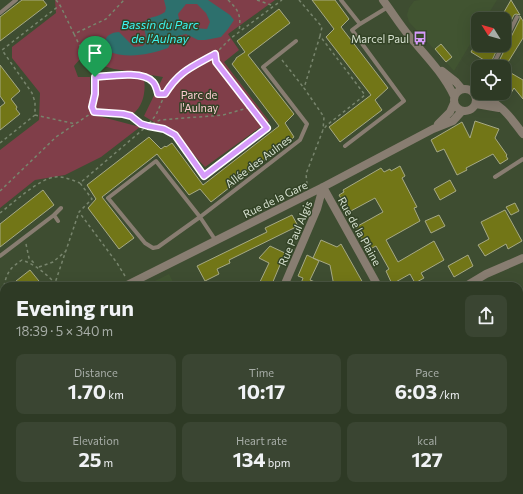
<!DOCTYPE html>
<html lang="en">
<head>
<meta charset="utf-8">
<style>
	body { margin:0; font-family:Commissioner,sans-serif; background:#3a4532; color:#f1f3f6; height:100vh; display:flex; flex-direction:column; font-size:15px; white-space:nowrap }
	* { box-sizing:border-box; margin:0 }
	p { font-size:13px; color:#a7ada7 }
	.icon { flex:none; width:22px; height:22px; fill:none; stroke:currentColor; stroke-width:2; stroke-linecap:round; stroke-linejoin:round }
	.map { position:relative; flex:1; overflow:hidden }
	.sheet { position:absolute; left:0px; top:282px; width:523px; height:212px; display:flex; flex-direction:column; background:#2e3a25; border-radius:12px 12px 0 0; box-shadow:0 4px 16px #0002,0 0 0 1px #495442 }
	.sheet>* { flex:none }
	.needle { width:26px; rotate:307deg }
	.controls { position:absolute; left:471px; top:12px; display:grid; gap:8px }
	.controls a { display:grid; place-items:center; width:40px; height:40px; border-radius:8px; background:#2e3a25; box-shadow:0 4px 16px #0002,0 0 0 1px #495442; font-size:20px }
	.pin { position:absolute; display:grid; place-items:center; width:34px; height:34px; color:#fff; margin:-41px -17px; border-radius:50% 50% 50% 0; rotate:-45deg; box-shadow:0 0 4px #0007 }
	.pin .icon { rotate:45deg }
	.round { display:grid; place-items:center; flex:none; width:42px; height:42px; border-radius:8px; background:#3a4532 }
	.overview { display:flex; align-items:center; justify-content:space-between; height:68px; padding:0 16px }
	h1 { font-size:22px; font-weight:700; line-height:30px }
	.figures { display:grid; grid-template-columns:repeat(3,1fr); gap:6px; height:68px; padding:4px 16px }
	.figures div { display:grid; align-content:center; border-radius:8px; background:#3a4532; text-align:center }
	.figures b { font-size:20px; font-weight:700 }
	.figures small { font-size:11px; font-weight:400 }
	.figures p { font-size:11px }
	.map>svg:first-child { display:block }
	.built { fill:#415431 }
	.green { fill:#803e49 }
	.water { fill:#2d706d; fill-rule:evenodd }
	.building { fill:#727617; stroke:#a6a985 }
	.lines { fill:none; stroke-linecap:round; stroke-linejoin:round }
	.path { stroke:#78856d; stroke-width:1.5; stroke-dasharray:3 3; stroke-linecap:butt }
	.lane { stroke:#887d71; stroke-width:4 }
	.street { stroke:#887d71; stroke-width:8 }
	.route-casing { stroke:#fff; stroke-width:8 }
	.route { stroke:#d69bfa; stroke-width:5 }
	.labels { text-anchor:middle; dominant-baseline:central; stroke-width:3; stroke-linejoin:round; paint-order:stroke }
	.poi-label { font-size:11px; fill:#d7e1d0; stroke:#334326; text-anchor:end }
	.park-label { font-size:11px; fill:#fccbd0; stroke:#334326 }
	.street-label { font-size:11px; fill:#d7e1d0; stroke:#334326 }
	.water-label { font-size:12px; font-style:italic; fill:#3bf5f0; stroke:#334326 }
</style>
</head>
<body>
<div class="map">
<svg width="523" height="494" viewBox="0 0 523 494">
	<rect width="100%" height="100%" fill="#3e4d31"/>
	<path class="built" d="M 420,0 L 497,0 L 485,19 L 478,19 L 478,31 L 454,71 L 409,22 L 407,15 L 409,8 L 414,1 Z
		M 169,274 L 175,286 L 144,286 L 159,279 Z"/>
	<path class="green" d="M 55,0 L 275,0 L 228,34 L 239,50 L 224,62 L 269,121 L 205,167 L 175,135 L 144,116 L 163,77 L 114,69 L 80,59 L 74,66 L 78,77 L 90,77 L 91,114 L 140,127 L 101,157 L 65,175 L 35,180 L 0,208 L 0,150 L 39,120 L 40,93 L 12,58 L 12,47 L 56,13 Z
		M 135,77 L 144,79 C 146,92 143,106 133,114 L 120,110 L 98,110 L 94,106 L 97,93 L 97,83 L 99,79 Z"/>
	<path class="water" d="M 164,0 L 208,0 L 230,15 L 234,20 L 228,29 L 221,37 L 205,40 L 198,40 L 186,34 L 174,37 L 168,48 C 148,55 127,59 107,51 C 102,39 107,33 119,32 L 134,47 L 143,46 L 146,42 C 147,35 143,29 144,22 C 152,15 157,18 165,12 L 166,8 ZM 186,4 L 197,4 L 206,13 L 210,22 L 207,29 L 194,28 L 183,29 L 180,24 L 178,14 Z"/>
	<path class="building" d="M 22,0 L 43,0 L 47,5 L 0,41 L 0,17 Z
		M 312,0 L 335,0 L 349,19 L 341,27 L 388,88 L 375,100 L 382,110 L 340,142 L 329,127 L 371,95 L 326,37 L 334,29 Z
		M 511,0 L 520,15 L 516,14 L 514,15 L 504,35 L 504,19 L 500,19 Z
		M 279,9 L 290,23 L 248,55 L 294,114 L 285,123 L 294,137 L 211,202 L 200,189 L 189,195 L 157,154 L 102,197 L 134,238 L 119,249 L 88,208 L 96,199 L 87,185 L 149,137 L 161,149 L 165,146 L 166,147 L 172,143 L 203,185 L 279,126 L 232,64 L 236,59 L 236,58 L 245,52 L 237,41 Z
		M 520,16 L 523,21 L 523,38 L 505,67 L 496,67 L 520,19 Z
		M 441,44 L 452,57 L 446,62 L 435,49 Z
		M 475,45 L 499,45 L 489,67 L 480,67 L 484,60 L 471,52 Z
		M 0,65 L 20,91 L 11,99 L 17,107 L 16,109 L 20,114 L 0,130 L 0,107 L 5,103 L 0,96 Z
		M 504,69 L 523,80 L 523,99 L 514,88 L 511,93 L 504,89 Z
		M 475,121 L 499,129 L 495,138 L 507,155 L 506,156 L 508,159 L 500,164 L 493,154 L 466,168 L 467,170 L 457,175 L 444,149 L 437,152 L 431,140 L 462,122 L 470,138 Z
		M 400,166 L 405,176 L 402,178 L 417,207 L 414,208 L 420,221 L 386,240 L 398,262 L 434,241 L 444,260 L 421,273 L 424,278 L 415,283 L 410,274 L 392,284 L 386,271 L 389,269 L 376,246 L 368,250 L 356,227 L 383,212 L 375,198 L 349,212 L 339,195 L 344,192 L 343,190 L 381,168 L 384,172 L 390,169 L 391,171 Z
		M 450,180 L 456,191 L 440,200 L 434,189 Z
		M 43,190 L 54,205 L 0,247 L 0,224 Z
		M 515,203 L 519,211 L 511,215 L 506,207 Z
		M 505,210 L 522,241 L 508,249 L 506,244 L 485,256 L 478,245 L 489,239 L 481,222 Z
		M 292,215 L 298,226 L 229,260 L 230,263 L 217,269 L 219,274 L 205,281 L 197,266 L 267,232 L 265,228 Z
		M 439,215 L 445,226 L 431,233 L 425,221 Z
		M 321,240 L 337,247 L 341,244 L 363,283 L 357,286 L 334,286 L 330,265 L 313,258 Z
		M 270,246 L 285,253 L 272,284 L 268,283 L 266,286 L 258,286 L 269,263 L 259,258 Z
		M 307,255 L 319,261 L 310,280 L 325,286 L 300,286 L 303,278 L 298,276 Z
		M 468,255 L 473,266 L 454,277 L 448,266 Z
		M 30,270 L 43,286 L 19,286 L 16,281 Z"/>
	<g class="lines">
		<path class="path" d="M 56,0 L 60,5 L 74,34 L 106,19 L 124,0
			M 228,0 C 240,11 241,17 239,32
			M 257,0 L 274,6
			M 299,0 L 322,27 L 320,36 L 365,95 L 327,125 L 323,130 L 306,174 L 307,184
			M 74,34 L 95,77 C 116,75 134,71 153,82 L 159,94 L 165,95
			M 320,36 L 304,88 L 324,117 L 323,130
			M 215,54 L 184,71 L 172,83 L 162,101 L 156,115 L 147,126 L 160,120 L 223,115 L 251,107
			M 282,60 L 304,88
			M 95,77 L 95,94 L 92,107 L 93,112 C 105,113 121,111 131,116 C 137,119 141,124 147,126
			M 35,115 L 76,124
			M 0,143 L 35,115 L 35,102 L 32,93 L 2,50 L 60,5
			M 0,191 L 56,137 L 93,112
			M 0,213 C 13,203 40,178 55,177 C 63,176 72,180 80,183
			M 26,244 L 29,258 L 35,264
			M 39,267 L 53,262 L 66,251
			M 125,276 L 117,263 L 79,212 L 92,199 L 80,183 L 147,126 L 164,129 L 175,135 L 204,176 L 267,128 L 216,62 L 215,54 L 231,38 L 282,0
			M 4,286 C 7,272 10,268 22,260 C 36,265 45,273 55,283
			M 53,286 L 55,283 L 79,212
			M 4,288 L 4,293
			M 0,303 L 4,300"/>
		<path class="lane" d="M 341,0 L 360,24 L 352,30 L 404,101 L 345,146
			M 0,13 L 16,0
			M 360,24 L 388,7
			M 504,43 L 517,17
			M 492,67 L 503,45
			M 156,161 L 200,217 L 158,247 L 153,248 L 145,243 L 108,198 Z
			M 495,177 L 523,159
			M 54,215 L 61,208
			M 216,241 L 200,217 L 300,140 L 307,124 L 263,67 L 296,41
			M 0,256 L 54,215 L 58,221
			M 0,315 L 4,320"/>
		<path class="street" d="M 383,0 C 392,12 400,25 410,37 C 426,56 443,73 454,96
			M 442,71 L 456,82 L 462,89
			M454 100a11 11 0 1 1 22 0a11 11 0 1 1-22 0Z
			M 475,94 C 499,101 509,115 523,134
			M 476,104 L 499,108
			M 438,124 L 450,112 L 454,103
			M 323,187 L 378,286
			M 125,286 L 323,187 L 433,129 L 453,121 L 462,111
			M 284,286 L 317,209 L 323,187
			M 466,286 L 486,274 L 523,258
			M 0,348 L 4,346
			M 0,380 L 4,372
			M 0,401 L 4,403
			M 519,468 L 523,469
			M 203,490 L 212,494
			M 192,494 L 194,490"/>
	</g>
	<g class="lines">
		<g class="route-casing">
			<path id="route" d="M 215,54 L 216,62 L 267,128 L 204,176 L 175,135 L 164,129 L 148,126 L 141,124 L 131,116 L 123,114 L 94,112 L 92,107 L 95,94 L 95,77 C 109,76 143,70 153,82 C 156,85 157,90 158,94 L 165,94 C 179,71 192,67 215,54 Z"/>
		</g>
		<use href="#route" class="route"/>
	</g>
	<defs>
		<g id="bus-bare" transform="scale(1.08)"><path d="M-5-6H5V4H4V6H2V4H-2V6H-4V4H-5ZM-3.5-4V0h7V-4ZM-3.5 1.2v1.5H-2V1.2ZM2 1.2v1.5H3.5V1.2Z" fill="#d69bfa" stroke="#334326" stroke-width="2.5" paint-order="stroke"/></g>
	</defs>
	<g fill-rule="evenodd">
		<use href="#bus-bare" x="420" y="38"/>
	</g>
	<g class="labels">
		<g class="poi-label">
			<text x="409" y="38">Marcel Paul</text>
		</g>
		<g class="park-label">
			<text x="199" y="94">Parc de<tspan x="199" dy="13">l'Aulnay</tspan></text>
		</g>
		<g class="street-label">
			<text transform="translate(258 161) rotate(-37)">Allée des Aulnes</text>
			<text transform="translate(275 199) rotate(-26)">Rue de la Gare</text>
			<text transform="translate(360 231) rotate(61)">Rue de la Plaine</text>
			<text transform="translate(295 233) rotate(-67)">Rue Paul Algis</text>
		</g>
		<g class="water-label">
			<text x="160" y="24">Bassin du Parc<tspan x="160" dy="14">de l'Aulnay</tspan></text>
		</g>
	</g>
</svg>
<div class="controls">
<a><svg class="needle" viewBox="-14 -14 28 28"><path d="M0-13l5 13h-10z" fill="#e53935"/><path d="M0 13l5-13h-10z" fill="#a7ada7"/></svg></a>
<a><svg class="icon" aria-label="locate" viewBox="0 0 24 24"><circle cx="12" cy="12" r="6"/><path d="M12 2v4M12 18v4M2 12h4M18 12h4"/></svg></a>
</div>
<div class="pin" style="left:95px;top:77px;background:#1e9e55"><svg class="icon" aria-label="arrive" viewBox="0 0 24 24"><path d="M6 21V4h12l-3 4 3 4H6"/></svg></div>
<section class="sheet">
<div class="overview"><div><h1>Evening run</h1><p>18:39 · 5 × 340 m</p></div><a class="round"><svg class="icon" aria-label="share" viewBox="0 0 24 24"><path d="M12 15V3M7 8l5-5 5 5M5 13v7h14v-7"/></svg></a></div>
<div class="figures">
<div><p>Distance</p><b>1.70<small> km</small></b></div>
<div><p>Time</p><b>10:17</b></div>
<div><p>Pace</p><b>6:03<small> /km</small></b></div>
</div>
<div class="figures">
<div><p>Elevation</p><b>25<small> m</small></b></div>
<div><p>Heart rate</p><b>134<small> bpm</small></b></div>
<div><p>kcal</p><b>127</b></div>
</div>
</section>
</div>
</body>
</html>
